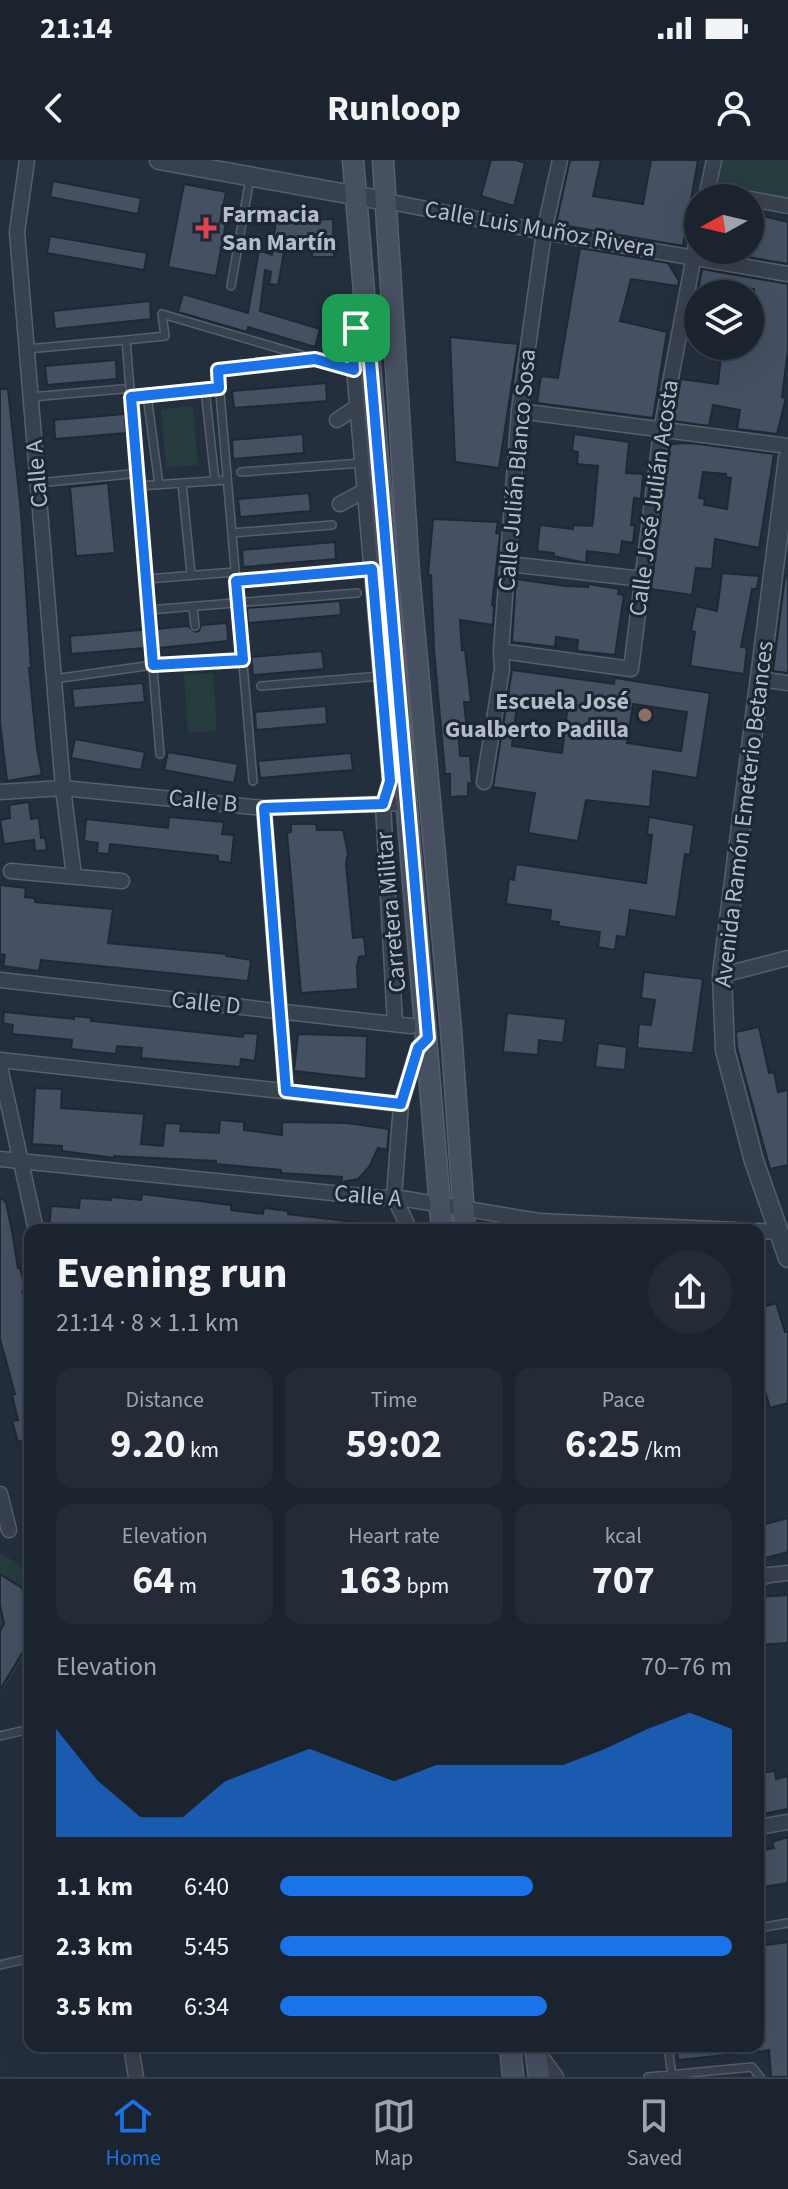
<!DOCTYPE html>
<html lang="en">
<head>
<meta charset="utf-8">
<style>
	body { margin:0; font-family:"Source Sans 3",sans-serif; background:#242b36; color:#f1f3f6; height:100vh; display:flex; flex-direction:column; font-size:30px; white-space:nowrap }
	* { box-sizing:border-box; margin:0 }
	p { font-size:26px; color:#a0a4aa }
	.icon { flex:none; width:44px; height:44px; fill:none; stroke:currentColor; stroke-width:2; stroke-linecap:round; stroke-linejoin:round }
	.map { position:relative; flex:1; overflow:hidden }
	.drawer { position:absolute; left:24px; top:1064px; width:740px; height:828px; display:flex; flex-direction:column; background:#1b232e; border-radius:16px; box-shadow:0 8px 32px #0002,0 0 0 2px #39404a }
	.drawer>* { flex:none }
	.needle { width:52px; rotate:262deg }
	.buttons { position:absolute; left:684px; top:24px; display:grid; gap:16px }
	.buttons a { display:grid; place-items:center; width:80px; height:80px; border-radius:50%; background:#1b232e; box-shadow:0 8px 32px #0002,0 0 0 2px #39404a; font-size:40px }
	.pin { position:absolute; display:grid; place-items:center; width:68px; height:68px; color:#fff; margin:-34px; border-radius:16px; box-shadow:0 4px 12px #0006 }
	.round { display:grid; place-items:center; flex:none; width:84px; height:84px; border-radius:42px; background:#242b36 }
	.overview { display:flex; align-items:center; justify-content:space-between; height:136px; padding:0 32px }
	h1 { font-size:44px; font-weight:700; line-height:60px }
	.metrics { display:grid; grid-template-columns:repeat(3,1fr); gap:12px; height:136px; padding:8px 32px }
	.metrics div { display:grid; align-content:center; border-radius:16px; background:#242b36; text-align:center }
	.metrics b { font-size:40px; font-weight:700 }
	.metrics small { font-size:22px; font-weight:400 }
	.metrics p { font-size:22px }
	.chart { height:224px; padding:16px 32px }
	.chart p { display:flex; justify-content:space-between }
	.chart svg { width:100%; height:144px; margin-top:8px; fill:#1a73e8; opacity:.7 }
	ul { padding:0 32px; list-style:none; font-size:26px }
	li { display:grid; grid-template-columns:128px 96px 1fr; align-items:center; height:60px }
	li i { height:20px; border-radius:10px; background:#1a73e8 }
	.status { display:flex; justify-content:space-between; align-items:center; height:56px; padding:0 40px; background:#1b232e; direction:ltr }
	.status svg { height:22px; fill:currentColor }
	header { display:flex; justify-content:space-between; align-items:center; height:104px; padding:0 32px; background:#1b232e; font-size:36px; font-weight:700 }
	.tabs { display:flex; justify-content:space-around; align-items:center; height:112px; border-top:2px solid #39404a; background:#1b232e; font-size:22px; color:#a0a4aa }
	.tabs a { display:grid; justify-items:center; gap:4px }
	.tabs .current { color:#1a73e8 }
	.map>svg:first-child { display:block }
	.green { fill:#263c3f }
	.building { fill:#455162; stroke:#1f2835; stroke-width:2; fill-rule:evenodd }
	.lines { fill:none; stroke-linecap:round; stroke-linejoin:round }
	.service-casing { stroke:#565f6c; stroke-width:10 }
	.minor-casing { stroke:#565f6c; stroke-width:17 }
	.tertiary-casing { stroke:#565f6c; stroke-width:21 }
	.secondary-casing { stroke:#565f6c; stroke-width:23 }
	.service { stroke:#38414e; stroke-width:7 }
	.minor { stroke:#38414e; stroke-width:14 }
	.tertiary { stroke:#38414e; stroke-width:18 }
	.secondary { stroke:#465061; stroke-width:20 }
	.route-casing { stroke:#fff; stroke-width:16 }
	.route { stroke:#1a73e8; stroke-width:10 }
	.health-dot { fill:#e0444e; stroke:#1d2633; stroke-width:3 }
	.education-dot { fill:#8d6e63; stroke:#1d2633; stroke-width:3 }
	.labels { text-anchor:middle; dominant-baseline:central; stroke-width:6; stroke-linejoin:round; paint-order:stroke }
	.poi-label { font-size:24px; font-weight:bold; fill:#b4bcc9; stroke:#1d2633; text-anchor:start }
	.street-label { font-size:24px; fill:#b4bcc9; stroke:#1d2633 }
</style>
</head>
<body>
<div class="status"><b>21:14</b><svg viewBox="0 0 49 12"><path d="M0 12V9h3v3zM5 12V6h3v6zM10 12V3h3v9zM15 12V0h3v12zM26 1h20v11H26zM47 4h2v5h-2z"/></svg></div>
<header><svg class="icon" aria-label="back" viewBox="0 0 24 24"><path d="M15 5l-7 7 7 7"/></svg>Runloop<svg class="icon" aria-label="person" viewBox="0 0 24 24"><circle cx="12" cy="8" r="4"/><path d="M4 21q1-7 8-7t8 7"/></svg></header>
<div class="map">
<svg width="788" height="1917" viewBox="0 0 788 1917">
	<rect width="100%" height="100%" fill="#242f3e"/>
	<path class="green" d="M 722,0 L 788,0 L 788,41 L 716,26 Z
		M 193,246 L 198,305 L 166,308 L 161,249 Z
		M 213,513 L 217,571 L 188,573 L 184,515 Z
		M 0,1393 L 21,1405 L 30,1441 L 30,1487 L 0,1534 Z"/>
	<path class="building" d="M 491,0 L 516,0 L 525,3 L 514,46 L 481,36 Z
		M 570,0 L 601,0 L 593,36 L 643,44 L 651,0 L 698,0 L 683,86 L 556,64 Z
		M 53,21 L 141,38 L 138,54 L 50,37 Z
		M 184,24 L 226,32 L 220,62 L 226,63 L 216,116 L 168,107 Z
		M 750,53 L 788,62 L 788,104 L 708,90 L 750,90 Z
		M 276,59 L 303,63 L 303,60 L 333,59 L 334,97 L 312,97 L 312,85 L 286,82 L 278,125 L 269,124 L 271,112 L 265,110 L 260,151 L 320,169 L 315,187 L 248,167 L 247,172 L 178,152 L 183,134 L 248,153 L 259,90 L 272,95 Z
		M 50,76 L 147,93 L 144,110 L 47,93 Z
		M 580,88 L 668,103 L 679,121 L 678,126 L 631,119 L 620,161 L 667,172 L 653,258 L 537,243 L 541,216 L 558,218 Z
		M 702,109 L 788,124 L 788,189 L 782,237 L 786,238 L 777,274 L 737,269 L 740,250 L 713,245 L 709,266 L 673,261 L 681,219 L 718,224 L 722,186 L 754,186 L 756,164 L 750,163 L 754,129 L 720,124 L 718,134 L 698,130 Z
		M 150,141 L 151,159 L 55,169 L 53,151 Z
		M 450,177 L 518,184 L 499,308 L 455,302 Z
		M 116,200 L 117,219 L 47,225 L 45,206 Z
		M 326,223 L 327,241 L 234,248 L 232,231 Z
		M 0,229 L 8,229 L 21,352 L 31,508 L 29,508 L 37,589 L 42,615 L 7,621 L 0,562 Z
		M 125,254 L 126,273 L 55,279 L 54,260 Z
		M 303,274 L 304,293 L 233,299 L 232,280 Z
		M 574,274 L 629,282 L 626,313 L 643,314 L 641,339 L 634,338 L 631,365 L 635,365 L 633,383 L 622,381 L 620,395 L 587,391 L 586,403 L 553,396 L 554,393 L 537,391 L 540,365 L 573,369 L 573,365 L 592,366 L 593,361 L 598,306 L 577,304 L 578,292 L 572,291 Z
		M 691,283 L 774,294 L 759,388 L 715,379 L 712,409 L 696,408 L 692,435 L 651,429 L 670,284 ZM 703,312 L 726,314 L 726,317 L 731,318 L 727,349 L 704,345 L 705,339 L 699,338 Z
		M 108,323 L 115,393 L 76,396 L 70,327 Z
		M 309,333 L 311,351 L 240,357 L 238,339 Z
		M 433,359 L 498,362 L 496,373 L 500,374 L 492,445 L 494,445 L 493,465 L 460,460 L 462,490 L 465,490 L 471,542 L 464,542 L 467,570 L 458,571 L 460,596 L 470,596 L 472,624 L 468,623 L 468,636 L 450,637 L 450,614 L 445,614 L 434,489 L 431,415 L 428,415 Z
		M 335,382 L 336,399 L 243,407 L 242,390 Z
		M 722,413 L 759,416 L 757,429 L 752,429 L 741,487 L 747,488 L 744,514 L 690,506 L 695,472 L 691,471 L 696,446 L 717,451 Z
		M 785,416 L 788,416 L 788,513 L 773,511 Z
		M 516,419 L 565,426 L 588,427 L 588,424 L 619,429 L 618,434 L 624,435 L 615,495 L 577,491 L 578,480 L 556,477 L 555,487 L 512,482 Z
		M 340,441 L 341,455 L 248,463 L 247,448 Z
		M 227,463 L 228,481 L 158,488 L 156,469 L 188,466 L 195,472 L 199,471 L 201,465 Z
		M 141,470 L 143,470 L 145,488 L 71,494 L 70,476 Z
		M 322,491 L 324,509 L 253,515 L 251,497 Z
		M 512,510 L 614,524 L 615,518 L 710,533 L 697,618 L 653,611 L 650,647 L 586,640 L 578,681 L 528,673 L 535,633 L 493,627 ZM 518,537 L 568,544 L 562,593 L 512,586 ZM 633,544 L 687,552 L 681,591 L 627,583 Z
		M 143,523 L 145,542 L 74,548 L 72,529 Z
		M 326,546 L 327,564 L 256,570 L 255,552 Z
		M 75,579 L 145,592 L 141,610 L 71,598 Z
		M 168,592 L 238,604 L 234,623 L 164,610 Z
		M 351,593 L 353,610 L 260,618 L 258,601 Z
		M 29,642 L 31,659 L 39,658 L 41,678 L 45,677 L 47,690 L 35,691 L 34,680 L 4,684 L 0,660 L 10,658 L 9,645 Z
		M 169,657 L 224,662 L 222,674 L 234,675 L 231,703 L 218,701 L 218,696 L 110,684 L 109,694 L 97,693 L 98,683 L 84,681 L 86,659 L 168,668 Z
		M 649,657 L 694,665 L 690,695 L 685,694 L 676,757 L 630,750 L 626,777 L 617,776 L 615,790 L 598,787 L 600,772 L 558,766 L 559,762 L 550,761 L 551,750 L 506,744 L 509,719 L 514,720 L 516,704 L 646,723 L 652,675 L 647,674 Z
		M 291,664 L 316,664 L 317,670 L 343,670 L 348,693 L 346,704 L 353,778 L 364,777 L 366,796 L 359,797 L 357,806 L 358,829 L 301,833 L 287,673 L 291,672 Z
		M 0,725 L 26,728 L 25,737 L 35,738 L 35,742 L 113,749 L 108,783 L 226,794 L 226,796 L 251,800 L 248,821 L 41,800 L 39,811 L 3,806 L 5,795 L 0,794 Z
		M 644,812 L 703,819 L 693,893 L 637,888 L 639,864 L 651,865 L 655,840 L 641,838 Z
		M 4,852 L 74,859 L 74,856 L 92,858 L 91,861 L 243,877 L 244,873 L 258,874 L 255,901 L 241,899 L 240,907 L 141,898 L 142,888 L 129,887 L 117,886 L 116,894 L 71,889 L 72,880 L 12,874 L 13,865 L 3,863 Z
		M 507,853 L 566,859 L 563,883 L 539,880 L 538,895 L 503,892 Z
		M 759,867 L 769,913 L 774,912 L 778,932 L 788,930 L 788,1005 L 770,1009 L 737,888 L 736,872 Z
		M 298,874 L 367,876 L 366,919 L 294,911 Z
		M 598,883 L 627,887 L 625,910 L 595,907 Z
		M 35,928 L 62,929 L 61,948 L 144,954 L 141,984 L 163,986 L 165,963 L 181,964 L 180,971 L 219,973 L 220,960 L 244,962 L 244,970 L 282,975 L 282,962 L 347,963 L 389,969 L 387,990 L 378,988 L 369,1007 L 358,1019 L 341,1022 L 342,1017 L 281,1013 L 281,1010 L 216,1004 L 216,1001 L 114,996 L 114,998 L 62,991 L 62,986 L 32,984 Z
		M 142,1034 L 231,1045 L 231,1050 L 263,1054 L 264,1048 L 288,1051 L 288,1054 L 372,1064 L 371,1070 L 49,1070 L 51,1046 L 79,1048 L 80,1038 L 111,1040 L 111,1037 L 141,1040 Z
		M 0,1039 L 3,1039 L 6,1043 L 12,1071 L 18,1108 L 20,1108 L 26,1130 L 22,1132 L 30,1162 L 30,1279 L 18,1282 L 12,1261 L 18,1260 L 12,1235 L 15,1234 L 0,1179 Z
		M 776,1143 L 785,1172 L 788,1171 L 788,1243 L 770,1248 L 764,1228 L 758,1229 L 758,1149 Z
		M 788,1358 L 788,1392 L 758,1400 L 758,1366 Z
		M 0,1414 L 22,1428 L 30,1464 L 30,1480 L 0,1530 L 0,1471 L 4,1464 L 0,1445 Z
		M 788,1435 L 788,1483 L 758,1485 L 758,1437 Z
		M 775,1611 L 776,1619 L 788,1616 L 788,1649 L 762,1654 L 758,1613 Z
		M 788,1677 L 788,1723 L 758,1728 L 758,1691 L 774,1688 L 772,1682 Z
		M 788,1782 L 788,1917 L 771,1917 L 769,1890 L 758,1892 L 758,1786 Z
		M 677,1886 L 735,1886 L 735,1894 L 678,1900 Z"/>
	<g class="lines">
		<g class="service-casing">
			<path id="service" d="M 231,126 L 250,18
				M 27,189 L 126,180
				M 205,229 L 215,321
				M 147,235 L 159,325
				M 31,237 L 122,229
				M 131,237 L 219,228
				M 241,312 L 362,303
				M 38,323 L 130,314
				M 182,323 L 191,414
				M 138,326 L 227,320
				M 232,373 L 332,365
				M 146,419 L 235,412
				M 236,421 L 372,409
				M 193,447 L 195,466
				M 148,450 L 357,433
				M 54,519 L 153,505 L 243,500
				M 261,526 L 381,516
				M 160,594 L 126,180 L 165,176 L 162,154 L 315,199
				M 253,621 L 218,210 L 315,199 L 354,210
				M 0,1576 L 30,1569
				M 758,1768 L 788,1763
				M 0,1805 L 30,1798
				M 668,1886 L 672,1917
				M 648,1917 L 752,1907 L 760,1917"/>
		</g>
		<g class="minor-casing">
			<path id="minor" d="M 27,0 L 17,72 L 63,628 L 74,716
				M 708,30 L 747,38
				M 706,38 L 714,0
				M 750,39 L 788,46
				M 386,41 L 544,72 L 788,114
				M 366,155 L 356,168 L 352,185 L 390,621 L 383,644 L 395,864
				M 519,251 L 788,286
				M 337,260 L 358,246
				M 340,344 L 366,330
				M 508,404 L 643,419
				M 501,491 L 631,509 L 661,271 L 698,74
				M 758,519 L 788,523
				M 484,622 L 502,509 L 501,491 L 519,251 L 544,72 L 560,0
				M 0,632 L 63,628 L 264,648 L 407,643
				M 264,648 L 286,931
				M 11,711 L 122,721
				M 722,815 L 788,798
				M 0,820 L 411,866
				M 0,900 L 401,944
				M 0,907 L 36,1070
				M 0,999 L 382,1038 L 394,1037 L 539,1061 L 736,1070
				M 410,1070 L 394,1037 L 401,944 L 418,888 L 427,879
				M 758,1071 L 780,1072
				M 0,1334 L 9,1370
				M 758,1419 L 769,1415 L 788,1413
				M 758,1667 L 788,1662
				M 131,1886 L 136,1917
				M 537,1891 L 556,1917"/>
		</g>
		<g class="tertiary-casing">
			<path id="tertiary" d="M 159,0 L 386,41
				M 788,298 L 722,815 L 725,890 L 754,1001 L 788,1098"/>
		</g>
		<g class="secondary-casing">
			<path id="secondary" d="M 353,0 L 442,1070
				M 383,0 L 409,413 L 451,870 L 465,1070
				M 510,1886 L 513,1917
				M 535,1886 L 539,1917"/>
		</g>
		<use href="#service" class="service"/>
		<use href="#minor" class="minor"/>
		<use href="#tertiary" class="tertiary"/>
		<use href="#secondary" class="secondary"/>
	</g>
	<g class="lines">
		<g class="route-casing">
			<path id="route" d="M 366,155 L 428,878 L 418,888 L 401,944 L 286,931 L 264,648 L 383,644 L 390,621 L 372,409 L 236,421 L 243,500 L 153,505 L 131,237 L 219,228 L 218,210 L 315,199 L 354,210 C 352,188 352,174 366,155 Z"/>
		</g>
		<use href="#route" class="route"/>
	</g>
	<path class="health-dot" d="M202 56h8v8h8v8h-8v8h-8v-8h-8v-8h8z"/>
	<circle class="education-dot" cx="645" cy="555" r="8"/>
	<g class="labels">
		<g class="poi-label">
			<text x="222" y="54">Farmacia<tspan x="222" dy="28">San Martín</tspan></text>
			<text x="629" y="541" text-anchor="end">Escuela José<tspan x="629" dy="28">Gualberto Padilla</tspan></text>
		</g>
		<g class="street-label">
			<text transform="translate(540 69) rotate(10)">Calle Luis Muñoz Rivera</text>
			<text transform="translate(517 310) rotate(-85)">Calle Julián Blanco Sosa</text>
			<text transform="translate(37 314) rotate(-95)">Calle A</text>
			<text transform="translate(654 338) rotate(-82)">Calle José Julián Acosta</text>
			<text transform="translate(203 641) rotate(6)">Calle B</text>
			<text transform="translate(744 654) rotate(-83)">Avenida Ramón Emeterio Betances</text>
			<text transform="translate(391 752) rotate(-95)">Carretera Militar</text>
			<text transform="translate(206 843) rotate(6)">Calle D</text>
			<text transform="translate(368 1036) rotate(5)">Calle A</text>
		</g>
	</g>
</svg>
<div class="buttons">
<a><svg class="needle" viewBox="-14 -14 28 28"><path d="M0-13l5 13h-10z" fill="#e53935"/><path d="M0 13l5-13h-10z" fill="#a0a4aa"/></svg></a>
<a><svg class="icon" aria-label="layers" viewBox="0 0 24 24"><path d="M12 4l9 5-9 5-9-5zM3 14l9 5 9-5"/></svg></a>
</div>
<div class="pin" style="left:356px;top:168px;background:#1e9e55"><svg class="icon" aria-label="arrive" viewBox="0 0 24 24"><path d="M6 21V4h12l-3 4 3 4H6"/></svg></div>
<section class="drawer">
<div class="overview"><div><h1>Evening run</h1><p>21:14 · 8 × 1.1 km</p></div><a class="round"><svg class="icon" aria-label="share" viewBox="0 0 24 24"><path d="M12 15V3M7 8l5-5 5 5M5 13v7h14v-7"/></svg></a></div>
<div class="metrics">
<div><p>Distance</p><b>9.20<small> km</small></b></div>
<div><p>Time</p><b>59:02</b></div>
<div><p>Pace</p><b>6:25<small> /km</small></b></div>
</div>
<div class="metrics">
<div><p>Elevation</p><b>64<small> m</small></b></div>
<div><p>Heart rate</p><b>163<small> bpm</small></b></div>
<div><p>kcal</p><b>707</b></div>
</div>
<div class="chart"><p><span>Elevation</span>70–76 m</p>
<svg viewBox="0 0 160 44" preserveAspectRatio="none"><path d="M0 44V11L10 27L20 38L30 38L40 27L50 22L60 17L70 22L80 27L90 22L100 22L110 22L120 22L130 17L140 11L150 6L160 11V44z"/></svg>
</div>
<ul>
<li><b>1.1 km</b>6:40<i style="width:56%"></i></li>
<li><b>2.3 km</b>5:45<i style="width:100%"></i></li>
<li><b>3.5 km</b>6:34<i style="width:59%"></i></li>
</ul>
</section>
</div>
<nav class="tabs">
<a class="current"><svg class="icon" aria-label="home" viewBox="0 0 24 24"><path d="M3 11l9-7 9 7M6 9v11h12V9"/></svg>Home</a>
<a><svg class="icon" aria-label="map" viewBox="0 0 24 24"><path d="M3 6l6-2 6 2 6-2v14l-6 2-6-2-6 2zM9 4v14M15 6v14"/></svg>Map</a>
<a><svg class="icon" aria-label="saved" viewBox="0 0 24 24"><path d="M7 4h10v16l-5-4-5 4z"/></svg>Saved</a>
</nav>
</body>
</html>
